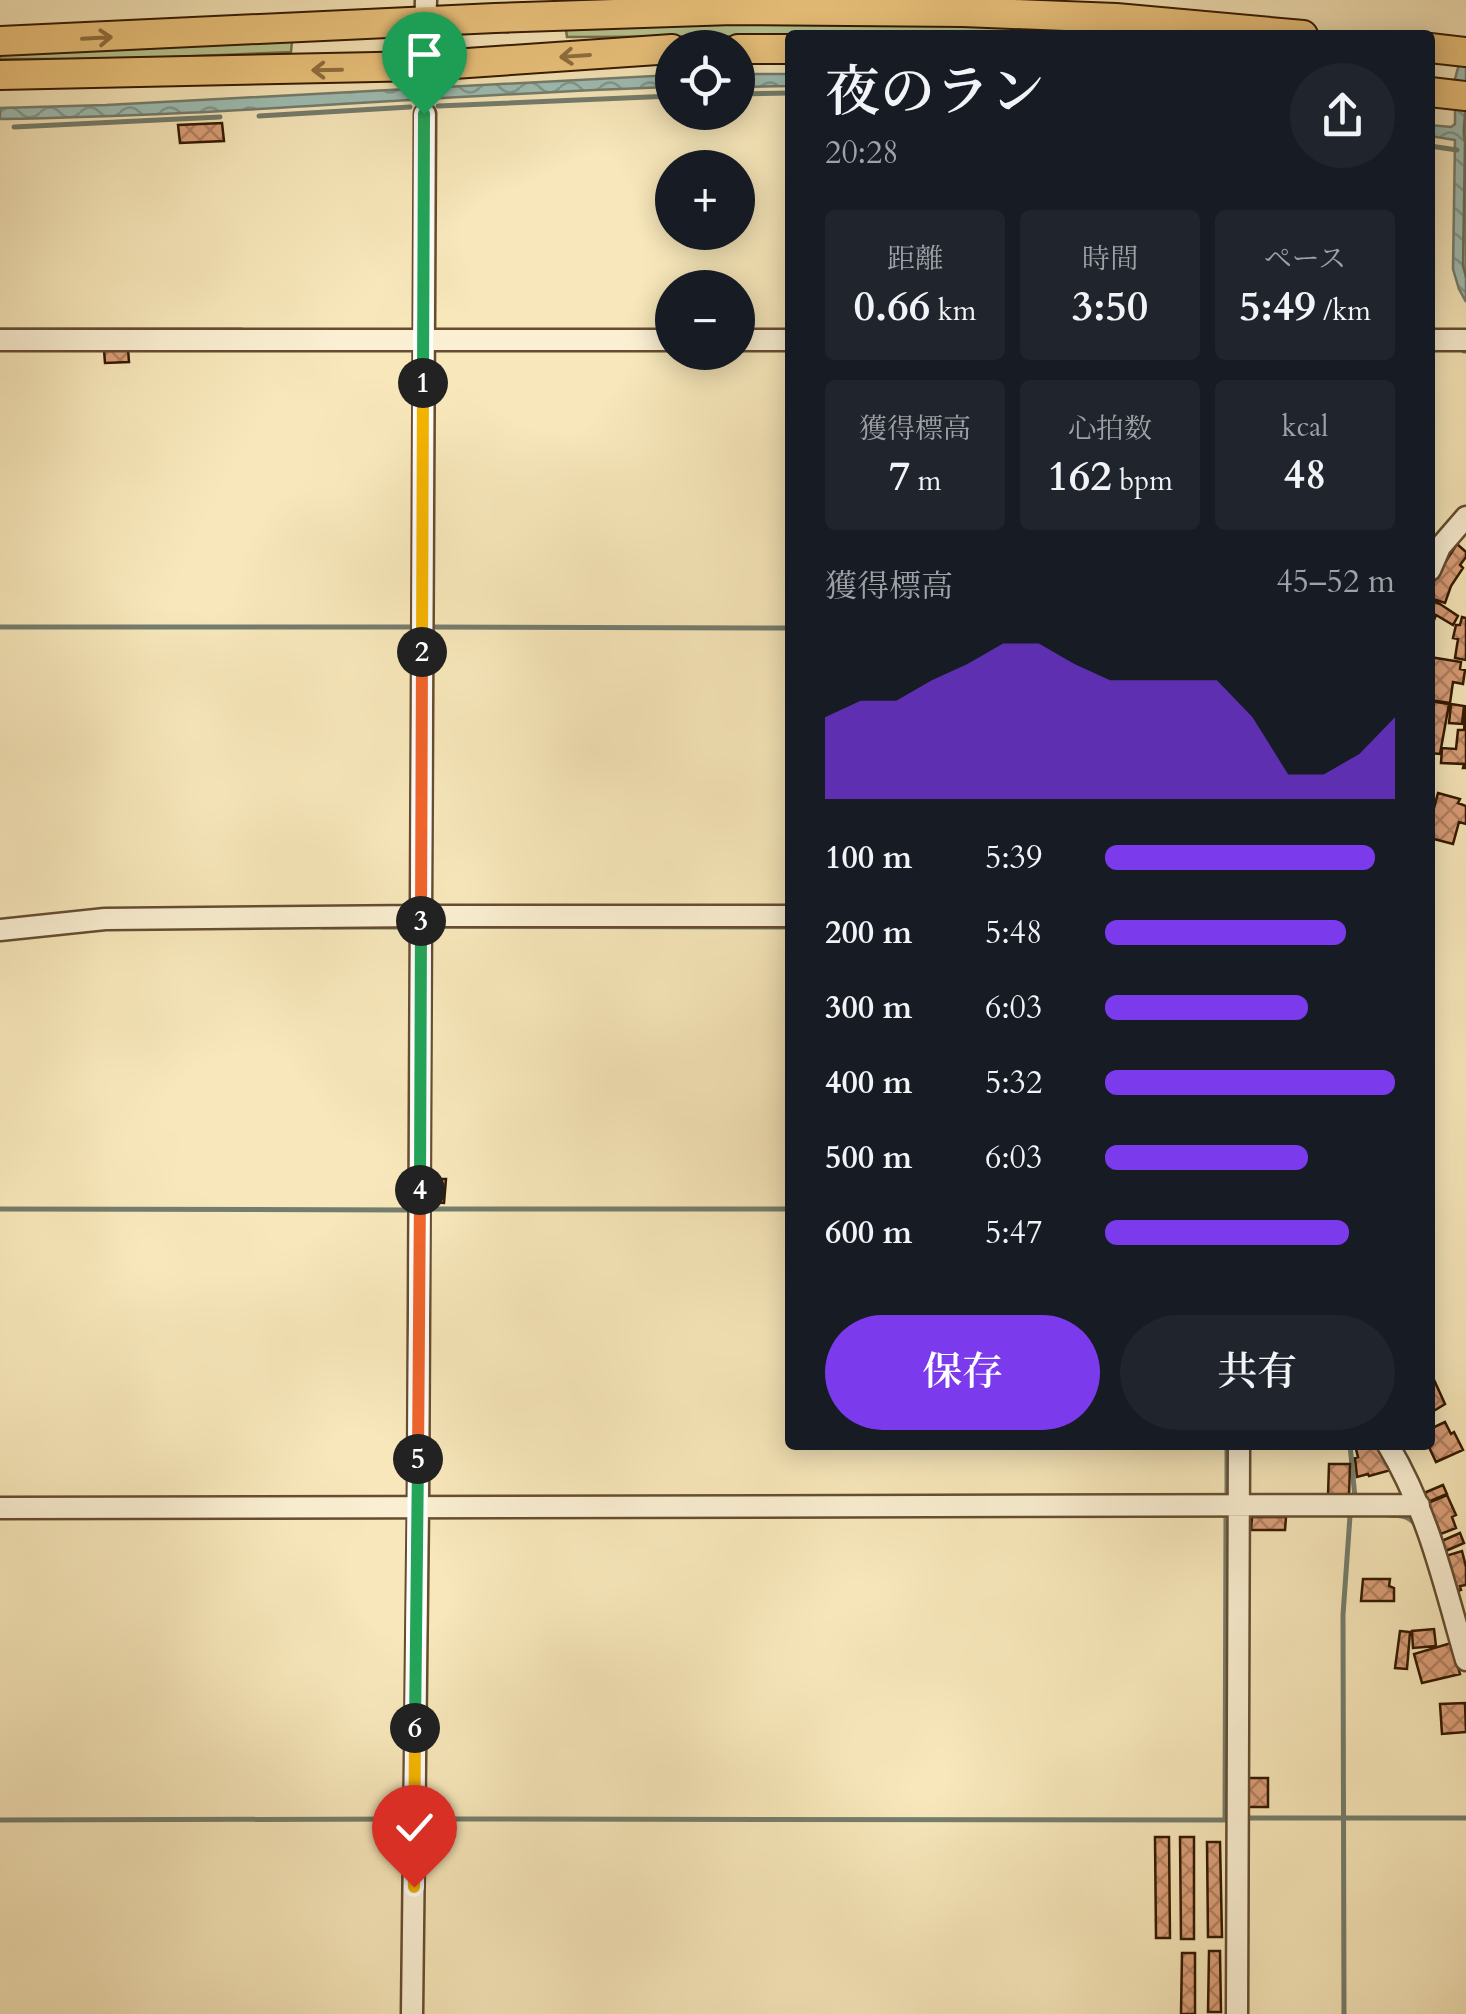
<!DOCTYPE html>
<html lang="ja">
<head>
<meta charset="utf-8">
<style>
	body { margin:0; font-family:Cardo,"Noto Serif JP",serif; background:#20242c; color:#f1f3f6; height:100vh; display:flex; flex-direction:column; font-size:38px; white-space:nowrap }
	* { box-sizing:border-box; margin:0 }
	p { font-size:32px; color:#9ea1a6 }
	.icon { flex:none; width:55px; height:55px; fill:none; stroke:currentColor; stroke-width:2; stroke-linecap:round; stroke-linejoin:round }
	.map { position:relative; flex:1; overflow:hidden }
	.side { position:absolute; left:785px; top:30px; width:650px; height:1420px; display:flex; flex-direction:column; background:#171b24; border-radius:10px; box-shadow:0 5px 25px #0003 }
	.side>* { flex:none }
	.controls { position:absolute; left:655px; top:30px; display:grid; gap:20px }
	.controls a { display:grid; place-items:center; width:100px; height:100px; border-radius:50%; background:#171b24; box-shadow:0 5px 25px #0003; font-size:50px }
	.pin { position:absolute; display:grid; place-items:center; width:85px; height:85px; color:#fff; margin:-102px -42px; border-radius:50% 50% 50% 0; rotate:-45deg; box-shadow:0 0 10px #0007 }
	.pin .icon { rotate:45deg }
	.km { position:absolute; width:50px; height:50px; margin:-25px; border-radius:50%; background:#222; color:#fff; font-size:28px; line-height:50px; text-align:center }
	.round { display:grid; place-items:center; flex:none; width:105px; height:105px; border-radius:52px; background:#20242c }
	.overview { display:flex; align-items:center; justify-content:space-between; height:170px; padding:0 40px }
	h1 { font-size:55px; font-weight:600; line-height:75px }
	.figures { display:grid; grid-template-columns:repeat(3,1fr); gap:15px; height:170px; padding:10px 40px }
	.figures div { display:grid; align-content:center; border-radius:10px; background:#20242c; text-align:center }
	.figures b { font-size:42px; font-weight:600 }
	.figures small { font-size:28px; font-weight:400 }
	.figures p { font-size:28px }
	.chart { height:280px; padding:20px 40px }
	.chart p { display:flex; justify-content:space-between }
	.chart svg { width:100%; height:180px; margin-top:10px; fill:#7c3aed; opacity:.7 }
	.primary-button { display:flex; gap:20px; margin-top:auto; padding:20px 40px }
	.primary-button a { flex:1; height:115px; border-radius:60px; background:#7c3aed; color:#fff; font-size:40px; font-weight:600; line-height:115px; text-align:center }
	.primary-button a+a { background:#20242c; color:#f1f3f6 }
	ul { padding:0 40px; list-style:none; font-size:32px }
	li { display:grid; grid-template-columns:160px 120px 1fr; align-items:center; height:75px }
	li i { height:25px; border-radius:12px; background:#7c3aed }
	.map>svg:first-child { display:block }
	.green { fill:#b8c793; stroke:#76704a; stroke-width:2.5 }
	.water { fill:url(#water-waves); stroke:#747d6d; stroke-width:2.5 }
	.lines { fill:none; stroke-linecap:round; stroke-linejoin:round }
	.shore { stroke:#696c5b; stroke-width:2.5 }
	.stream { stroke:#747d6d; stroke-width:5 }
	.building { fill:url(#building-cross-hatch); stroke:#341a01; stroke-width:2.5 }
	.minor-casing { stroke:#654d2f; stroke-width:25 }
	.highway-casing { stroke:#341a01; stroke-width:32 }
	.minor { stroke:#faefd2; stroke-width:20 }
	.highway { stroke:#ecc47d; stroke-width:28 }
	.oneway { stroke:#906f3f }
	.split-1-casing { stroke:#fff; stroke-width:20 }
	.split-2-casing { stroke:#fff; stroke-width:20 }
	.split-3-casing { stroke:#fff; stroke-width:20 }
	.split-4-casing { stroke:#fff; stroke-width:20 }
	.split-5-casing { stroke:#fff; stroke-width:20 }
	.split-6-casing { stroke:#fff; stroke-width:20 }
	.split-7-casing { stroke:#fff; stroke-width:20 }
	.split-1 { stroke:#22a559; stroke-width:12 }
	.split-2 { stroke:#f5b400; stroke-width:12 }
	.split-3 { stroke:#f0652b; stroke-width:12 }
	.split-4 { stroke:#22a559; stroke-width:12 }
	.split-5 { stroke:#f0652b; stroke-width:12 }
	.split-6 { stroke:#22a559; stroke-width:12 }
	.split-7 { stroke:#f5b400; stroke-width:12 }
</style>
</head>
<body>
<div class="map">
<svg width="1466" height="2014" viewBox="0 0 1466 2014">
	<defs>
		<pattern id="water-waves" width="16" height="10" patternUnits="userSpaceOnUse" patternTransform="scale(2.5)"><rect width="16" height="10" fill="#9ebfb5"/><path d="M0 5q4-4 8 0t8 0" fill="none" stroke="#829a91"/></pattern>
		<pattern id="building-cross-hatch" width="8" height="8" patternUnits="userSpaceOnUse" patternTransform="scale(2.5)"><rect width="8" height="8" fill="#db9f79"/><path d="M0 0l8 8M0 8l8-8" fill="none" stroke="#b28161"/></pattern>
	</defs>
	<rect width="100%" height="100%" fill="#f7e7ba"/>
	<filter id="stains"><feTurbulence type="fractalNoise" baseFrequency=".002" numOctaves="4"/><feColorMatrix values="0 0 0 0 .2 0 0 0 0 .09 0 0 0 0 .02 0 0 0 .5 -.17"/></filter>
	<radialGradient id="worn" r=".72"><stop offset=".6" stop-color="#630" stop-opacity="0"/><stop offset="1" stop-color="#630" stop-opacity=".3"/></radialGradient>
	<path class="green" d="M 905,21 L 1185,35 L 567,37 L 566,30 L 629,23 Z
		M 292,41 L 291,52 L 125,59 L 0,59 L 0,54 Z"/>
	<path class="water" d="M 1466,38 L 1466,302 L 1459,289 L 1453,269 L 1455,140 L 1430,136 L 1430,125 L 1451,127 L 1455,124 L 1455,79 Z
		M 738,74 L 790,74 L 790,86 L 738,87 Z
		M 672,75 L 672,87 C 448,94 224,116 0,119 L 0,108 L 106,105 Z"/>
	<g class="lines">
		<path class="shore" d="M 1465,112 C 1465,125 1462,130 1465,142 L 1463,266 L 1466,277"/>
		<path class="stream" d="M 738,94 L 790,93
			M 438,106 L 672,96
			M 259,116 L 410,107
			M 14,127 L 220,117
			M 1430,146 L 1457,150
			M 0,330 L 242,330
			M 1464,351 L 1466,351
			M 0,627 L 417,627
			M 428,627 L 790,628
			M 432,926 L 790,927
			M 322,927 L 408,927
			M 0,1209 L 411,1210
			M 431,1209 L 790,1209
			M 1350,1445 L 1355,1498
			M 1227,1493 L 1227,1445
			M 1388,1515 C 1400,1515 1412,1516 1417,1528
			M 1247,1818 L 1466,1818
			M 418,1819 L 1225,1820 L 1226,1515 L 1223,1515
			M 0,1820 L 407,1819
			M 1344,2014 L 1343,1615 L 1350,1516"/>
	</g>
	<path class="building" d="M 222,123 L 224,141 L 180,143 L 178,125 Z
		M 128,349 L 129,362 L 105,363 L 104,350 Z
		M 1457,544 L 1466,552 L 1466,557 L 1460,565 L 1463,568 L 1451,586 L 1445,603 L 1430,598 L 1435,578 Z
		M 1430,600 L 1440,604 L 1458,616 L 1453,625 L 1436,615 L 1432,625 L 1430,625 Z
		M 1462,617 L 1466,618 L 1466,660 L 1455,658 L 1458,639 L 1453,638 L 1456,625 L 1460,625 Z
		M 1430,657 L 1461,662 L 1460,669 L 1465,670 L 1463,684 L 1453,682 L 1450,703 L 1430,700 Z
		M 1430,701 L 1449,704 L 1440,754 L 1430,753 Z
		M 1451,704 L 1464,706 L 1462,724 L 1449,723 Z
		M 1466,705 L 1466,768 L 1463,768 L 1464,764 L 1441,763 L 1442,748 L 1456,749 L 1458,730 L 1464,730 Z
		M 1438,793 L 1460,799 L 1458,803 L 1466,806 L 1466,824 L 1459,822 L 1453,844 L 1430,838 L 1430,823 Z
		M 431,1179 L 446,1179 L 444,1203 L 430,1202 Z
		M 1430,1371 L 1445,1404 L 1432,1412 L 1430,1407 Z
		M 1445,1422 L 1451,1434 L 1454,1432 L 1463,1450 L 1436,1462 L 1428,1445 L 1430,1445 L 1430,1429 Z
		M 1355,1445 L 1379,1445 L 1391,1470 L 1369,1476 L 1368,1474 L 1357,1477 L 1355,1458 L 1358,1457 Z
		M 1329,1464 L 1350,1464 L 1349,1497 L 1328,1496 Z
		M 1443,1485 L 1447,1494 L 1428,1502 L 1424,1493 Z
		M 1447,1495 L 1456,1515 L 1452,1517 L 1456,1528 L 1441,1534 L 1428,1503 Z
		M 1252,1517 L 1286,1517 L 1285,1530 L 1251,1530 Z
		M 1460,1533 L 1464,1543 L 1441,1553 L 1437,1543 Z
		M 1462,1551 L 1466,1567 L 1466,1585 L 1460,1586 L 1461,1590 L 1452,1593 L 1442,1557 Z
		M 1363,1579 L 1390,1579 L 1389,1586 L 1394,1588 L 1394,1601 L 1361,1601 Z
		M 1434,1629 L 1436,1646 L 1413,1648 L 1412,1631 Z
		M 1400,1631 L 1410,1632 L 1407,1669 L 1395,1668 Z
		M 1451,1643 L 1460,1674 L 1422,1683 L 1414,1654 Z
		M 1465,1703 L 1466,1732 L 1442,1734 L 1440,1704 Z
		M 1248,1778 L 1268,1778 L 1268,1807 L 1248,1807 Z
		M 1155,1837 L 1169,1837 L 1170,1938 L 1156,1938 Z
		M 1180,1837 L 1194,1837 L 1194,1939 L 1181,1939 Z
		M 1207,1842 L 1220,1842 L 1222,1937 L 1208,1937 Z
		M 1209,1951 L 1220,1951 L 1221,2012 L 1208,2012 Z
		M 1182,1953 L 1195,1953 L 1195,2014 L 1181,2014 Z"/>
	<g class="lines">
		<g class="minor-casing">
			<path id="minor" d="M 424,66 L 426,0
				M 0,340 L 672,340
				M 738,340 L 790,340
				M 1430,340 L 1466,340
				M 1430,570 L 1440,547 L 1466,517
				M 0,930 L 105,919 L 421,916 L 790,916
				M 1388,1445 C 1428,1511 1445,1587 1466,1660
				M 0,1508 L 1419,1505
				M 412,2014 L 418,1507 L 425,114
				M 1237,2014 L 1239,1445"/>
		</g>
		<g class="highway-casing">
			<path id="highway" d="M 0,41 L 495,18 L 733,10 L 963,12 L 1116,18 L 1303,35
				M 1430,48 L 1466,52
				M 738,49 L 790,49
				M 0,75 L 424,66 L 672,49
				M 1430,92 L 1466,96"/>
		</g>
		<use href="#minor" class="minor"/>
		<use href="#highway" class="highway"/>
	</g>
	<defs><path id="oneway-shaft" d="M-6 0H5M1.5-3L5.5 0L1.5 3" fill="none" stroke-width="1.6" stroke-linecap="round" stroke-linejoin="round" transform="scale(2.5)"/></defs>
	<g class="oneway">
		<use href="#oneway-shaft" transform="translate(97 38) rotate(-3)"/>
		<use href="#oneway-shaft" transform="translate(575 56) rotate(176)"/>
		<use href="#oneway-shaft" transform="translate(327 70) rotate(179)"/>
	</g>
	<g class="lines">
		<g class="split-1-casing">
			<path id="split-1" d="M 423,383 L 424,114"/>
		</g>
		<g class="split-2-casing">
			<path id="split-2" d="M 422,652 L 423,383"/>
		</g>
		<g class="split-3-casing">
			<path id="split-3" d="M 421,921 L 422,652"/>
		</g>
		<g class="split-4-casing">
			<path id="split-4" d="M 420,1190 L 421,921"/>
		</g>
		<g class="split-5-casing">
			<path id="split-5" d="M 418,1459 L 420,1190"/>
		</g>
		<g class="split-6-casing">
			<path id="split-6" d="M 415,1728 L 418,1459"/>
		</g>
		<g class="split-7-casing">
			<path id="split-7" d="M 414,1887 L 415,1728"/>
		</g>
		<use href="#split-1" class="split-1"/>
		<use href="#split-2" class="split-2"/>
		<use href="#split-3" class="split-3"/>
		<use href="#split-4" class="split-4"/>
		<use href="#split-5" class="split-5"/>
		<use href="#split-6" class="split-6"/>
		<use href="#split-7" class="split-7"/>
	</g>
	<rect width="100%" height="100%" filter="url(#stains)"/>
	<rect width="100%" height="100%" fill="url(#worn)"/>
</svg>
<div class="controls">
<a><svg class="icon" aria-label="locate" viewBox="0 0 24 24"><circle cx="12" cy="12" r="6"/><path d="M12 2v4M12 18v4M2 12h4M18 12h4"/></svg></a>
<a>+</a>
<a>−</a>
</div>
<div class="pin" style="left:424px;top:114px;background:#1e9e55"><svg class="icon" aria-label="arrive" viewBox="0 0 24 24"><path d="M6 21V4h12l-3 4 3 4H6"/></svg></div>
<div class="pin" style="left:414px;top:1887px;background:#d93025"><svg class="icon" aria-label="check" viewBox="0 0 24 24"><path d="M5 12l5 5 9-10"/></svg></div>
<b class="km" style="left:423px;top:383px">1</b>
<b class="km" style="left:422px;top:652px">2</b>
<b class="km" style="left:421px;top:921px">3</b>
<b class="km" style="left:420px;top:1190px">4</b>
<b class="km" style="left:418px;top:1459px">5</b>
<b class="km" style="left:415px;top:1728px">6</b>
<section class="side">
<div class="overview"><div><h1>夜のラン</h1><p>20:28</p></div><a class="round"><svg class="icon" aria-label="share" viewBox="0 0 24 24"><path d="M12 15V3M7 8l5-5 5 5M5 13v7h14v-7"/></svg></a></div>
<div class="figures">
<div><p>距離</p><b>0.66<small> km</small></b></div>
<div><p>時間</p><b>3:50</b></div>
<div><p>ペース</p><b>5:49<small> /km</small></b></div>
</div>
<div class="figures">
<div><p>獲得標高</p><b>7<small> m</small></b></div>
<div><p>心拍数</p><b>162<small> bpm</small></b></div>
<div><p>kcal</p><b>48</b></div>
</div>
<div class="chart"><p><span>獲得標高</span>45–52 m</p>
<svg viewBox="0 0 160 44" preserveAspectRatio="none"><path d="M0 44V24L10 20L20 20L30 15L40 11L50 6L60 6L70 11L80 15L90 15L100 15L110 15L120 24L130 38L140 38L150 33L160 24V44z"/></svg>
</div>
<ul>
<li><b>100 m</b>5:39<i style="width:93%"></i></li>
<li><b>200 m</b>5:48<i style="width:83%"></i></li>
<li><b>300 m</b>6:03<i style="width:70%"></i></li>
<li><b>400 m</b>5:32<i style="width:100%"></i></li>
<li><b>500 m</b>6:03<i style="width:70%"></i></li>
<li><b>600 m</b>5:47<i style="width:84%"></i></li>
</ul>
<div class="primary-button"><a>保存</a><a>共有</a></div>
</section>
</div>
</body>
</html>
